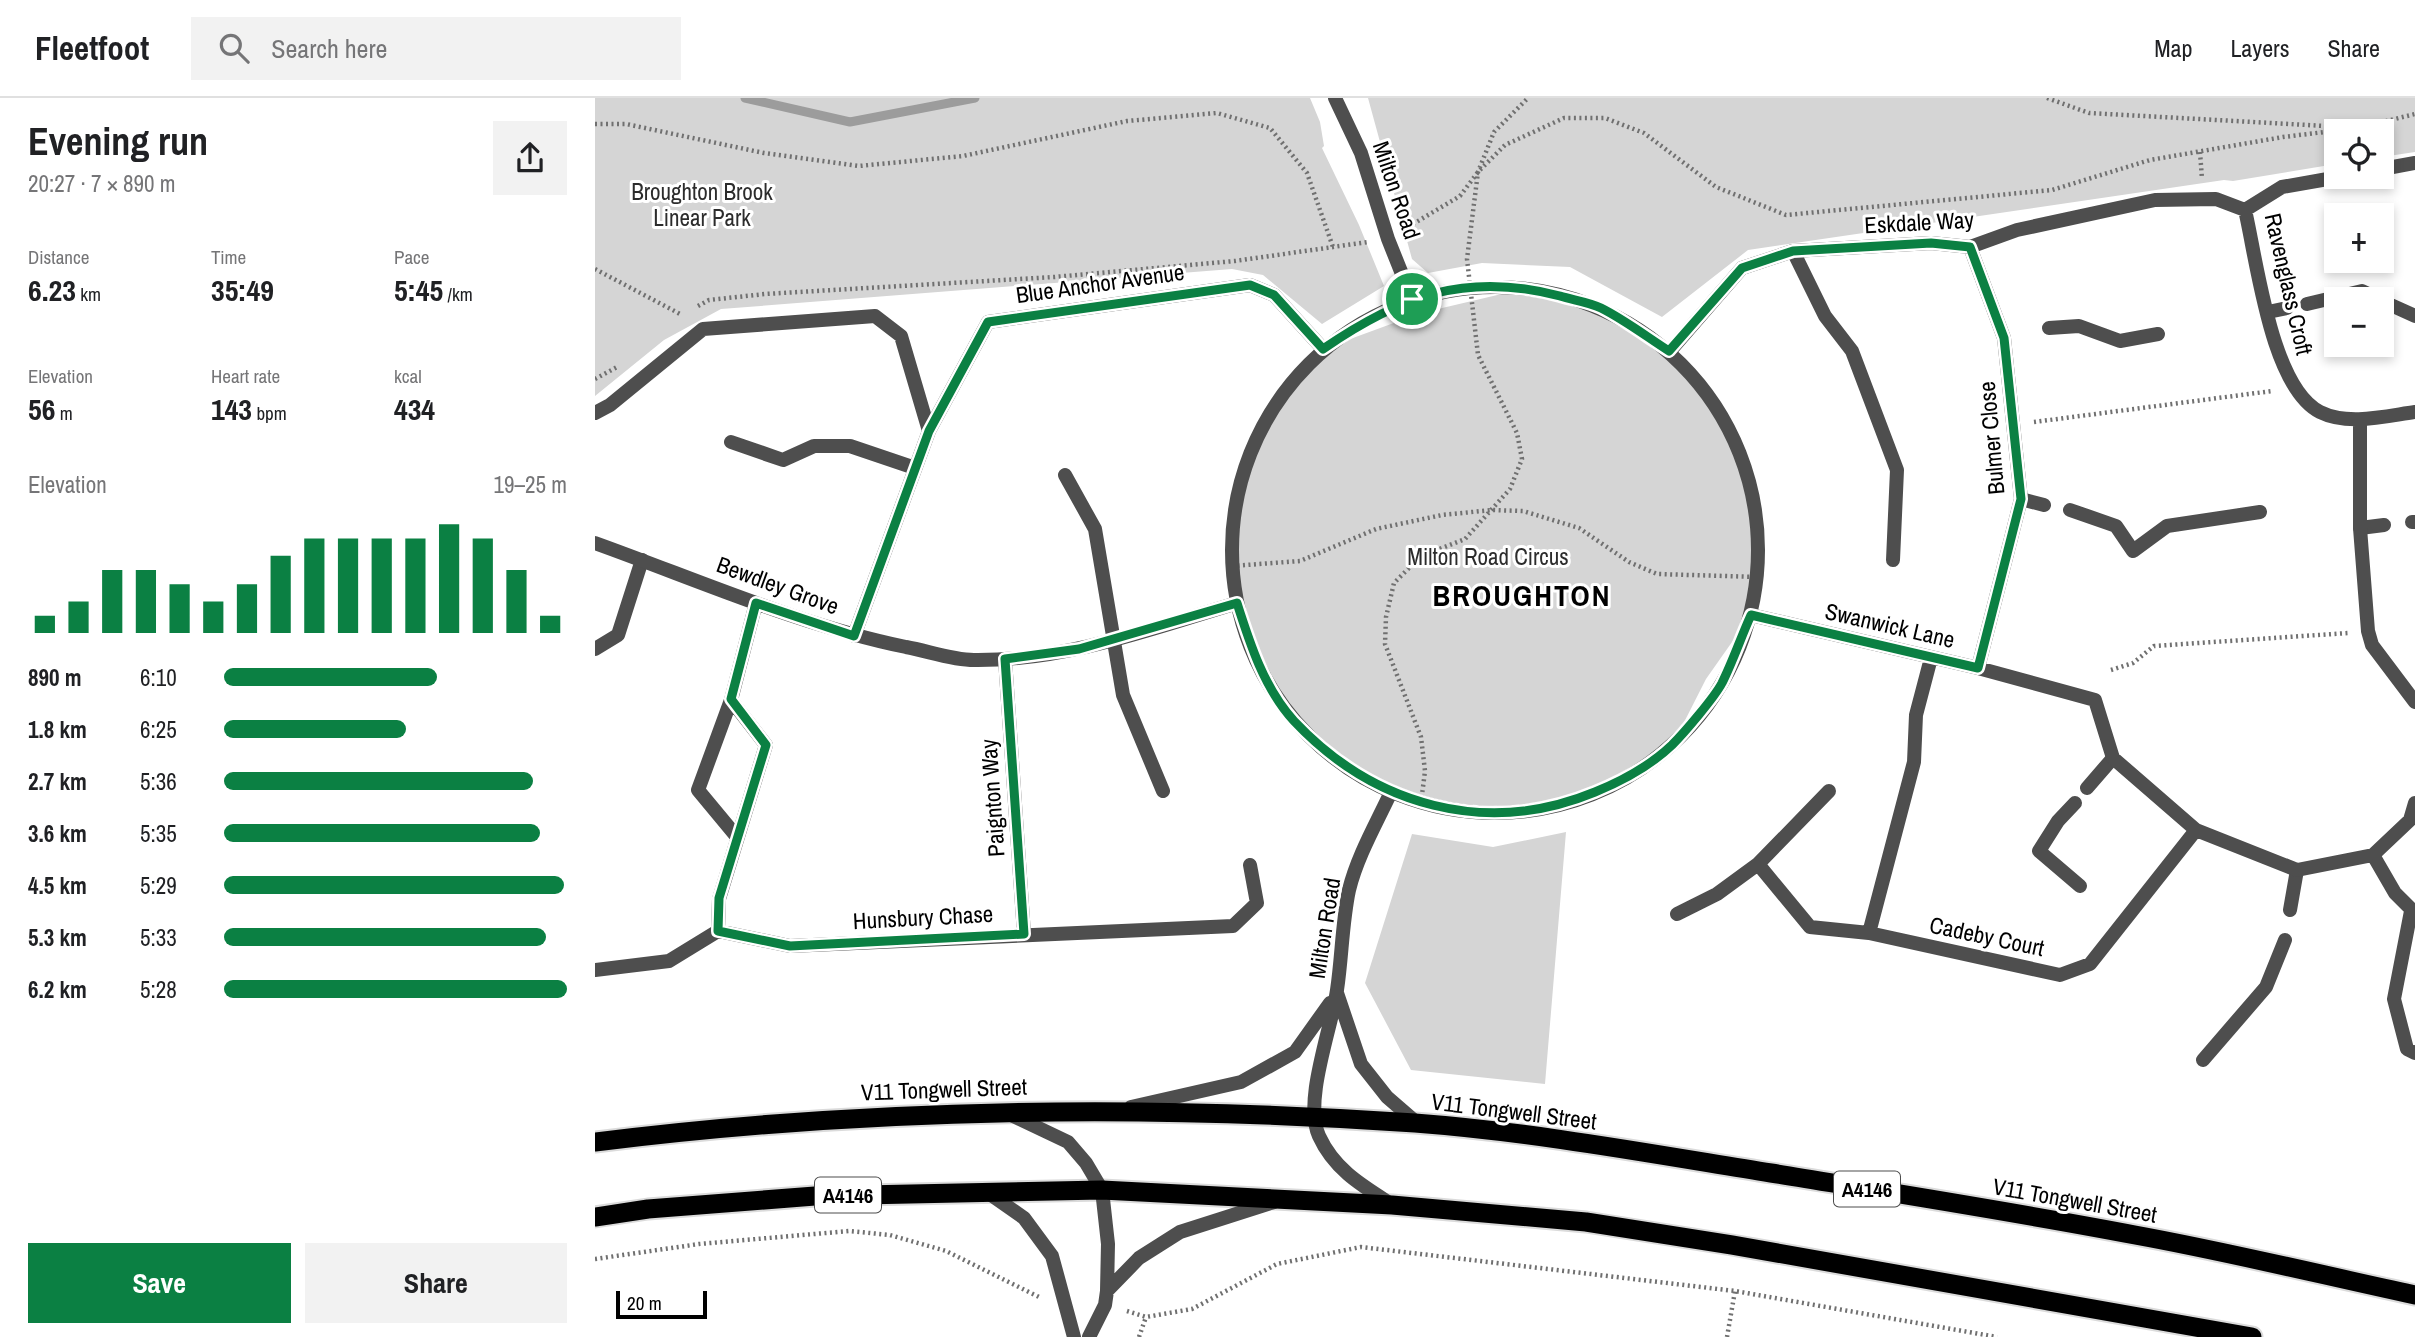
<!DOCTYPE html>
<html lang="en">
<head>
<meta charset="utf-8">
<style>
	body { margin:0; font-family:"Archivo Narrow",sans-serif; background:#f2f2f2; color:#202124; height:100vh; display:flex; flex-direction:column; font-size:26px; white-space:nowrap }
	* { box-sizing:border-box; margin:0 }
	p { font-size:23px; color:#757577 }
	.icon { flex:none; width:38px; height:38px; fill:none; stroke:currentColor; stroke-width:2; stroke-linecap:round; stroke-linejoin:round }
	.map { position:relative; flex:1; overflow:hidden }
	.panel { display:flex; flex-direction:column; background:#fff; width:595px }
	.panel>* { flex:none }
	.controls { position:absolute; left:1729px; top:21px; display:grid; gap:14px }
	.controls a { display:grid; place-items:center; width:70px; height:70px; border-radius:0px; background:#fff; box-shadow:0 4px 10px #0003; font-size:35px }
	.scale { position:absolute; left:21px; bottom:18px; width:91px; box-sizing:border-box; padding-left:7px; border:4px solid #000; border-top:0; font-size:19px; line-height:24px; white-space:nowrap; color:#000; -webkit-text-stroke:5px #fff; paint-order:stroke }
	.pin { position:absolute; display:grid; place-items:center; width:60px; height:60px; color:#fff; margin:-30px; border:4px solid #fff; border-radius:50%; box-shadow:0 2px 7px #0007 }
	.round { display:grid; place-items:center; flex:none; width:74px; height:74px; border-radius:0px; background:#f2f2f2 }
	.summary { display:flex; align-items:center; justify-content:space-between; height:119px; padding:0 28px }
	h1 { font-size:38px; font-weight:800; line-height:52px }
	.stats { display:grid; grid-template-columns:repeat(3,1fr); gap:10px; height:119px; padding:7px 28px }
	.stats div { display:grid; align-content:center }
	.stats b { font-size:30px; font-weight:800 }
	.stats small { font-size:19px; font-weight:400 }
	.stats p { font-size:19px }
	.chart { height:196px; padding:14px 28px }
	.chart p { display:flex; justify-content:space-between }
	.chart svg { width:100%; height:126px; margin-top:7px; stroke:#0b8043; stroke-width:6 }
	.action { display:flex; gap:14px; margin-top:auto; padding:14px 28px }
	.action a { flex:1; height:80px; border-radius:0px; background:#0b8043; color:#fff; font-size:28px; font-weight:800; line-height:80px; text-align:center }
	.action a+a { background:#f2f2f2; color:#202124 }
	ul { padding:0 28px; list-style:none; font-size:23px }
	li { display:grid; grid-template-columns:112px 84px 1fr; align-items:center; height:52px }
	li i { height:18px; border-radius:9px; background:#0b8043 }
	header { display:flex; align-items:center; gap:42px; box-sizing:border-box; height:98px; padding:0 35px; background:#fff; border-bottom:2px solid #e0e0e0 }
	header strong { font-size:33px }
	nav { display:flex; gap:38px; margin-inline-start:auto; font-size:24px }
	.search { width:490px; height:63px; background:#f2f2f2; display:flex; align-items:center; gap:18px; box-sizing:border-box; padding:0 24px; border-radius:0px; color:#757577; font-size:26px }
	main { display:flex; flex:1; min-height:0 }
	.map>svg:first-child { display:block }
	.green { fill:#d5d5d5 }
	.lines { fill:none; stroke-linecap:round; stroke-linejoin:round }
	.stream { stroke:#9c9c9c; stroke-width:9 }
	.trunk-casing { stroke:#dbdbdb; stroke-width:23 }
	.path { stroke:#707070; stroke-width:4.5; stroke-dasharray:2 3.5; stroke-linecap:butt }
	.service { stroke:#4e4e4e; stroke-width:14 }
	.minor { stroke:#4e4e4e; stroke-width:14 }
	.tertiary { stroke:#4e4e4e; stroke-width:14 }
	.trunk { stroke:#000; stroke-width:19 }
	.route-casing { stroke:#fff; stroke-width:14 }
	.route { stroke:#0b8043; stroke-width:9 }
	.labels { text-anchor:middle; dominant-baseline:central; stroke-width:6; stroke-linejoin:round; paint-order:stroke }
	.shield { fill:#fff; stroke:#4c4c4c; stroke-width:2 }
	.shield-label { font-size:21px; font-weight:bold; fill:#000 }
	.street-label { font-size:23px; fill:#000; stroke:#fff }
	.park-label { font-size:23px; fill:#2c2c2c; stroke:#fff }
	.district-label { font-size:30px; font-weight:bold; letter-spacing:2px; fill:#000; stroke:#fff }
</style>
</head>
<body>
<header>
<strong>Fleetfoot</strong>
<div class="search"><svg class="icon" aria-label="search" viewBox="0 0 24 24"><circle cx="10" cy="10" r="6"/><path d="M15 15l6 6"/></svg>Search here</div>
<nav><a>Map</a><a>Layers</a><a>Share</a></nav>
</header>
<main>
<section class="panel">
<div class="summary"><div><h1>Evening run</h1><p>20:27 · 7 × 890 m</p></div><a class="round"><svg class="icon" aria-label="share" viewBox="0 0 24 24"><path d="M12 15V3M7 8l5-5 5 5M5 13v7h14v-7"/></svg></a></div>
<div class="stats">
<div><p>Distance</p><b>6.23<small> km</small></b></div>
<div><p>Time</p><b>35:49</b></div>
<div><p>Pace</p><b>5:45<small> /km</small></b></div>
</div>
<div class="stats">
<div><p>Elevation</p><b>56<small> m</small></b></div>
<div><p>Heart rate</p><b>143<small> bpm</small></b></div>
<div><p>kcal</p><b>434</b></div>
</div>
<div class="chart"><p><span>Elevation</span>19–25 m</p>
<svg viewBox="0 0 160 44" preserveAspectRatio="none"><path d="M5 44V38M15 44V33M25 44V22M35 44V22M45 44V27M55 44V33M65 44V27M75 44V17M85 44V11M95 44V11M105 44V11M115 44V11M125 44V6M135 44V11M145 44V22M155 44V38"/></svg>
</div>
<ul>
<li><b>890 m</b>6:10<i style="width:62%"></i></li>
<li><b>1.8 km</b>6:25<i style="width:53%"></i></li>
<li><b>2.7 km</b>5:36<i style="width:90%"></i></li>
<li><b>3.6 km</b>5:35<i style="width:92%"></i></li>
<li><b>4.5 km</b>5:29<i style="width:99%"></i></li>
<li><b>5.3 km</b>5:33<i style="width:94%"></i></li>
<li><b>6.2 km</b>5:28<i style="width:100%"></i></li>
</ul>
<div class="action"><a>Save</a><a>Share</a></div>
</section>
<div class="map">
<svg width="1820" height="1239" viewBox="0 0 1820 1239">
	<rect width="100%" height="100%" fill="#fff"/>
	<path class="green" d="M 0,0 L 715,0 L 725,24 L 729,48 L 727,50 L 764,127 L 789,188 L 727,226 L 668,177 L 637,171 L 126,211 L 69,242 L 0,298 Z
		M 773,0 L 1820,0 L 1820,54 L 1787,59 L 1787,33 L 1741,33 L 1741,66 L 1638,83 L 1629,82 L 1153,152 L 1067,219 L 975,169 L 887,165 L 833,175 L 817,161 Z
		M 932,190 L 1005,209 L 1075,253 L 1129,319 L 1155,381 L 1163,430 L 1163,479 L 1156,517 L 1111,581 L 1077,648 L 1029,682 L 971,706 L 911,715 L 862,713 L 826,705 L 796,694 L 741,663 L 698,621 L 662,566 L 642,505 L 637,468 L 638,421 L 654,357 L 685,299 L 728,251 L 826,215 Z
		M 971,734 L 950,986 L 816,972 L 770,885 L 817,736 L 898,749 Z"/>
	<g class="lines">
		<path class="stream" d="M 150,0 L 255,24 L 380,0"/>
		<g class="trunk-casing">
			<path id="trunk" d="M 0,1044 C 272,1010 546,1006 820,1025 C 939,1034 1058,1056 1176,1075 C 1298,1095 1420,1114 1540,1137 C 1634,1154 1727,1177 1820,1197
				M 0,1119 L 53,1111 L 220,1098 L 507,1092 L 797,1107 L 991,1124 L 1137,1147 L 1657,1239"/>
		</g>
		<path class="path" d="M 1452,0 L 1494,15 L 1749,29
			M 0,26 L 31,26 L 169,55 L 264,68 L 368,58 L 532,23 L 622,15 L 675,30 L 712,75 L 738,149
			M 1605,54 L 1607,81
			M 813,129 L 865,98 L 883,74 L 910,47 L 969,20 L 1010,20 L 1049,35 L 1121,89 L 1191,117 L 1457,92 L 1555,62 L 1688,39 L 1763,30 L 1820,16
			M 0,171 L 87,217
			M 103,208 L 114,202 L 170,196 L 459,179 L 640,163 L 773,144
			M 0,281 L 24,268
			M 1439,324 L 1677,293
			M 637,468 L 705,463 L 781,431 L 847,417 L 897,412 L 928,413 L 984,430 L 1034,464 L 1062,476 L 1163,479
			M 1516,572 L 1538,565 L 1559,548 L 1753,535
			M 826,705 L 830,673 L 826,639 L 790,546 L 791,519 L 799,485 L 816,468 L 834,455 L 870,441 L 915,391 L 927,361 L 922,335 L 883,257 L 872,161 L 883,74 L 899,34 L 933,0
			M 0,1161 L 104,1146 L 254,1133 L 295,1137 L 351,1153 L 444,1199
			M 532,1213 L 551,1219 L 597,1211 L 682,1166 L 766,1149 L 1140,1193 L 1402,1239
			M 544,1239 L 551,1219
			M 1132,1239 L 1140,1193"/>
		<path class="service" d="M 1198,153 L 1230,218 L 1257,253 L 1302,372 L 1298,462
			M 1787,203 L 1820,218
			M 1712,206 L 1767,193 L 1784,201
			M 1673,214 L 1692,210
			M 1454,230 L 1484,228 L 1525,243 L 1563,236
			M 136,344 L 188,362 L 219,348 L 255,348 L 320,370
			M 470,377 L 500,431 L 528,597 L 568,693
			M 1426,401 L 1449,407
			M 1475,412 L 1521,428 L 1538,453 L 1572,428 L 1665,414
			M 1817,424 L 1820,424
			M 1765,430 L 1789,427
			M 0,551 L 23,537 L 47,462
			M 1492,690 L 1518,660
			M 1480,705 L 1463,723 L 1444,753 L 1485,788
			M 1695,812 L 1702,772
			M 1608,962 L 1671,889 L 1690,842"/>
		<path class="minor" d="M 1787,71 L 1820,65
			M 1744,79 L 1687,89 L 1650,112 C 1662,163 1676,289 1725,314 C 1753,328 1791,318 1820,314
			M 1375,149 L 1409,240 L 1426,401 L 1383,570
			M 1075,253 L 1147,170 L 1198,153 L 1336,145 L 1375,149 L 1422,132 L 1560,102 L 1621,101 L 1650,112
			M 0,315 L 15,307 L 108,231 L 280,218 L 306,238 L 334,333
			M 1765,322 L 1765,430 L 1773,533 L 1777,547 L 1820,604
			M 0,445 C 103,482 204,527 311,549 C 333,553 357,562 379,562 C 470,563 556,531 642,505
			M 1156,517 L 1383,570 L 1500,602 L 1518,660 L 1601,732 L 1702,772 L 1778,757 L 1815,722 L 1820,705
			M 259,538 L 334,333 L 393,224 L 655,187 L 679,197 L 728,251
			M 410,561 L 429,836
			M 136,602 L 103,692 L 142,739
			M 1234,693 L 1163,766 L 1215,829 L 1274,835 L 1465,877 L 1495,866 L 1601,732
			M 1778,757 L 1800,795 L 1820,815
			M 1816,813 L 1799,901 L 1812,951 L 1820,955
			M 1082,816 L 1122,796 L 1163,766
			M 123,833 L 124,801 L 171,647 L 136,602 L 161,505
			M 1274,835 L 1319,664 L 1321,617 L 1336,560
			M 0,872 L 74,863 L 123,833 L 195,848 L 638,828 L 662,805 L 655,767"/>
		<path class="tertiary" d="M 740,0 L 766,55 L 793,141 L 817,201
			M637 452a263 263 0 1 1 526 0a263 263 0 1 1-526 0Z
			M 796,694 C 781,726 762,759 754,792 C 747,825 747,859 742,892 C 737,929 708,1003 724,1038 C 739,1071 766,1087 796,1106
			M 742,895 L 766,966 L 792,999 L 822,1025
			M 536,1009 L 646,984 L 700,954 L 735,905
			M 414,1016 L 473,1044 L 491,1065 L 507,1092 L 513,1146 L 512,1193 L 510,1207 L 494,1239
			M 392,1094 L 429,1120 L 457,1158 L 479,1239
			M 512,1193 L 544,1160 L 585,1134 L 679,1104"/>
		<use href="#trunk" class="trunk"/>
	</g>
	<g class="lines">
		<g class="route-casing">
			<path id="route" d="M 1336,145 L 1375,149 L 1409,240 L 1426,401 L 1383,570 L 1156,517 C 1146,539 1138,563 1127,585 C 1119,600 1089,635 1077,647 C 1055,668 1027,683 1000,694 C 891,739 779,708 699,623 C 669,590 655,546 642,505 L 484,551 L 410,561 L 429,836 L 195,848 L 123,833 L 124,800 L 171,647 L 136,601 L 161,505 L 259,538 L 334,333 L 393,224 L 655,187 L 679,197 L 728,251 C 805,198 871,173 965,198 C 978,202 994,204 1006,210 C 1030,222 1052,239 1074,253 L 1147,170 L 1198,153 Z"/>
		</g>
		<use href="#route" class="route"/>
	</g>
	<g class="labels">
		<g class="shield">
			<rect x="1239" y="1073.5" width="66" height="35" rx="5"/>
			<rect x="220" y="1079.5" width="66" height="35" rx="5"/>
		</g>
		<g class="shield-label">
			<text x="1272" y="1091">A4146</text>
			<text x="253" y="1097">A4146</text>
		</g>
		<g class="street-label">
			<text transform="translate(802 92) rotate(71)">Milton Road</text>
			<text transform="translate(1324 124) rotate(-3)">Eskdale Way</text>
			<text transform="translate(505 185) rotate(-8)">Blue Anchor Avenue</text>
			<text transform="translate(1694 186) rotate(77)">Ravenglass Croft</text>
			<text transform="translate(1396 340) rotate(-95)">Bulmer Close</text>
			<text transform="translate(183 487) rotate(20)">Bewdley Grove</text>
			<text transform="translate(1295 527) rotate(13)">Swanwick Lane</text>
			<text transform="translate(397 700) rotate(-94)">Paignton Way</text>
			<text transform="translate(328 819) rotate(-3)">Hunsbury Chase</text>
			<text transform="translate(729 830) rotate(-81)">Milton Road</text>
			<text transform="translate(1392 838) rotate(12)">Cadeby Court</text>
			<text transform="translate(349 991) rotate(-2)">V11 Tongwell Street</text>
			<text transform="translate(919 1013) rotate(7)">V11 Tongwell Street</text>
			<text transform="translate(1480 1102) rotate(10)">V11 Tongwell Street</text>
		</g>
		<g class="park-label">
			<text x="107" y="93">Broughton Brook<tspan x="107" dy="26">Linear Park</tspan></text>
			<text x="893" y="458">Milton Road Circus</text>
		</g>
		<g class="district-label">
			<text x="927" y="497">BROUGHTON</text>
		</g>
	</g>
</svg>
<div class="controls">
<a><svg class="icon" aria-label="locate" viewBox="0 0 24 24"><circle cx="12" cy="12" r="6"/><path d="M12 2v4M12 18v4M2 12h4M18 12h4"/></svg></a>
<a>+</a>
<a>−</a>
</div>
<div class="scale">20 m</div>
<div class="pin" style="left:817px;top:201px;background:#1e9e55"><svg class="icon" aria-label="arrive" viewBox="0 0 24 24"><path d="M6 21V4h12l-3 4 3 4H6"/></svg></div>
</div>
</main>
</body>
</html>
